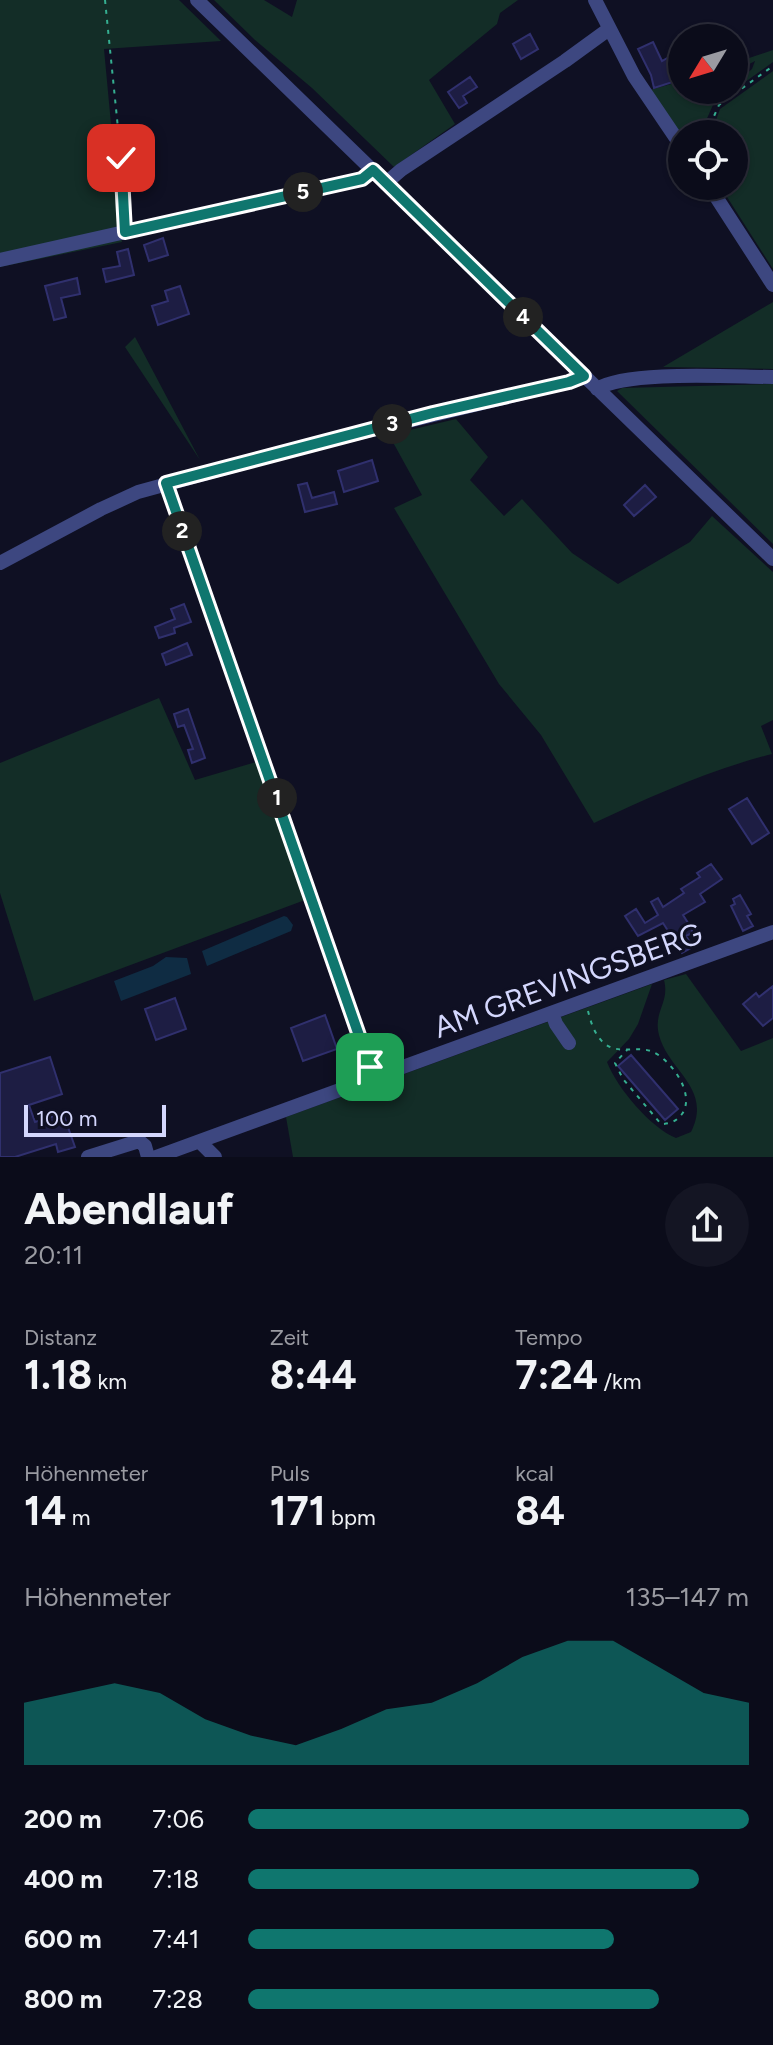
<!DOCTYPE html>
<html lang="de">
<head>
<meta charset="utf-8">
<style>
	body { margin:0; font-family:Figtree,sans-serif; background:#141523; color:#f1f3f6; height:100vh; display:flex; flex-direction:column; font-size:30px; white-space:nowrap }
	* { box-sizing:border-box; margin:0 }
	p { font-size:26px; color:#9a9ba2 }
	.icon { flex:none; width:44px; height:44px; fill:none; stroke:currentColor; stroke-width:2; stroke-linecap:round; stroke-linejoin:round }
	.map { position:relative; height:1157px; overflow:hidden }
	.panel { display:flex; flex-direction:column; background:#0b0c1a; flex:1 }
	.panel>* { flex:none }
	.needle { width:52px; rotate:232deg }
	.controls { position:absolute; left:668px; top:24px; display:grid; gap:16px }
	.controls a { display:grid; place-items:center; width:80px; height:80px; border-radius:50%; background:#0b0c1a; box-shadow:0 2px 6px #0004,0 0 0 2px #2b2c39; font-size:40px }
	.scale { position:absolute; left:24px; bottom:20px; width:142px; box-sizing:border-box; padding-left:8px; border:4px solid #d4d7fd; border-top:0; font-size:22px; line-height:28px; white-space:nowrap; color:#d4d7fd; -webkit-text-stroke:6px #0f1023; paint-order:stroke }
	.pin { position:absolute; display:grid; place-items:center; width:68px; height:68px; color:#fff; margin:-34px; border-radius:16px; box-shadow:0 4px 12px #0006 }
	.km { position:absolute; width:40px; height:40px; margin:-20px; border-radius:50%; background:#222; color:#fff; font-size:22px; line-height:40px; text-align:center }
	.round { display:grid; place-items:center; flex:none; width:84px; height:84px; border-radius:42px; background:#141523 }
	.headline { display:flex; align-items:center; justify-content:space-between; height:136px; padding:0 24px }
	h1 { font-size:44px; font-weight:700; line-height:60px }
	.figures { display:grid; grid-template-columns:repeat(3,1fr); gap:12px; height:136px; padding:8px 24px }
	.figures div { display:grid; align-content:center }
	.figures b { font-size:40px; font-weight:700 }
	.figures small { font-size:22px; font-weight:400 }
	.figures p { font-size:22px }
	.chart { height:224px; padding:16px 24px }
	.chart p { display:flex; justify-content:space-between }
	.chart svg { width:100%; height:144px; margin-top:8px; fill:#0f766e; opacity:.7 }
	ul { padding:0 24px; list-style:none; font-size:26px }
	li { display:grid; grid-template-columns:128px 96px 1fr; align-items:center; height:60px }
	li i { height:20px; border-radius:10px; background:#0f766e }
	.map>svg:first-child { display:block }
	.green { fill:#132d27 }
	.water { fill:#0f2c43 }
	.building { fill:#1d1d43; stroke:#30306e; stroke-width:2 }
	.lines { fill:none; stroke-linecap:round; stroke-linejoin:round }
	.path { stroke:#35af91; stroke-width:2; stroke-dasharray:4 6; stroke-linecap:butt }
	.minor { stroke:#3d4780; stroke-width:14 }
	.route-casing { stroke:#fff; stroke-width:16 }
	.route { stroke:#0f766e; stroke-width:10 }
	.labels { text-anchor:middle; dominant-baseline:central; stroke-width:6; stroke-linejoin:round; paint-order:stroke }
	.street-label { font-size:30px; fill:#d4d7fd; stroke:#0f1023 }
</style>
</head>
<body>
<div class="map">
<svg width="773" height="1157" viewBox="0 0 773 1157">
	<rect width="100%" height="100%" fill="#0f1023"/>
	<path class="green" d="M 0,0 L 179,0 L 221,41 L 104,49 L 122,242 L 0,267 Z
		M 214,0 L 264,0 L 292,17 L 297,0 L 518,0 L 500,13 L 497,24 L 429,80 L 455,124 L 394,167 L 312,88 L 255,40 Z
		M 773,50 L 773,62 L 713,105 L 700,134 L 682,134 L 682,139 L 650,90 L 682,81 L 682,90 L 734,90 L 734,85 L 752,69 L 755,61 L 734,72 L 734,63 Z
		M 773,71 L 773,269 L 720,186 L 734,186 L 734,134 L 711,134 L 720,109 Z
		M 773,302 L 773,369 L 663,367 Z
		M 135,337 L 200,460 L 125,347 Z
		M 773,384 L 773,544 L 617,391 L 622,388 Z
		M 456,419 L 488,457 L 470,480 L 504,516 L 522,499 L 572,553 L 618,584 L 690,542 L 712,516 L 773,572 L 773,720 L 761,726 L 772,754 C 709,770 652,796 594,823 L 541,735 L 499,684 L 394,508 L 422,495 L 389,435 Z
		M 159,698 L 195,780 L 256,762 L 305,900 L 34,1001 L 0,893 L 0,763 Z
		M 686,974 L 741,1051 L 773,1038 L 773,1157 L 293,1157 L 286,1117 L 652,984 L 638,1024 L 629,1039 L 607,1062 C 617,1088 651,1128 676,1138 L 691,1132 C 713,1088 668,1071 659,1035 C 653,1011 670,1003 664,980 Z"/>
	<path class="water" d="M 284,916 L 287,917 L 293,925 L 291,931 L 207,966 L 202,951 Z
		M 166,957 L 187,958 L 191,974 L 121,1001 L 114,981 L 153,966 Z"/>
	<path class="building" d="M 530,34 L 538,49 L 521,59 L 513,44 Z
		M 653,42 L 662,61 L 669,57 L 682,79 L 654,88 L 651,75 L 638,49 Z
		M 470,77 L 477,87 L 463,96 L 467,103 L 459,108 L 448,92 Z
		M 163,238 L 168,255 L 149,261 L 144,245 Z
		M 128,249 L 134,275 L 106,282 L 103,269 L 120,266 L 117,252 Z
		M 77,278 L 80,294 L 61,298 L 66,317 L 54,320 L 45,286 Z
		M 180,286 L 189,314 L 158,325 L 152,306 L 168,301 L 165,291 Z
		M 372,460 L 378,481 L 344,492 L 338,471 Z
		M 307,483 L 312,498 L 334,492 L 337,504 L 305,512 L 298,485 Z
		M 645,485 L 656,497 L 634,516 L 624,505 Z
		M 184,604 L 191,622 L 174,628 L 175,633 L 159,638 L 155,627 L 175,619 L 171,609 Z
		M 187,643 L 192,655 L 166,665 L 162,654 Z
		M 188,709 L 205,758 L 192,763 L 188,750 L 193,749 L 184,725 L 178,727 L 174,714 Z
		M 747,798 L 769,833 L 752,844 L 729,809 Z
		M 711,864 L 722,879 L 700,894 L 705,902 L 683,915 L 692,929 L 692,933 L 686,936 L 693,947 L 682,953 L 663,923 L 638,936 L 625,916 L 636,909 L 645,923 L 658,915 L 651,902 L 658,898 L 663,907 L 684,893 L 681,889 L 700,877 L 697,873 Z
		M 740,895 L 751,914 L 747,916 L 753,926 L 743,931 L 731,906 L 735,904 L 733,899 Z
		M 773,986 L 773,1018 L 763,1026 L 743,1004 L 756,993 L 759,997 Z
		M 175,998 L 186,1029 L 156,1040 L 145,1009 Z
		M 325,1015 L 337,1049 L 303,1061 L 291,1028 Z
		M 631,1055 L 678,1109 L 665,1120 L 618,1066 Z
		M 50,1057 L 62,1094 L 29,1105 L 35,1122 L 63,1113 L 75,1147 L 58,1152 L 56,1144 L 15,1157 L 0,1157 L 0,1073 Z"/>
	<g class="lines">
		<path class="path" d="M 105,0 L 121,158 L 125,222
			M 706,134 L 719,105 L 773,66
			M 170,496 L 370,1067
			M 588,1011 C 591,1023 595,1036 605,1044 C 619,1055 638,1045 653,1052 C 671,1060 696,1094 682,1114 C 677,1121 670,1124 661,1124 L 623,1079 L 615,1063 L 627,1050"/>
		<path class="minor" d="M 197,0 L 773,559
			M 595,0 L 634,76 L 682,147
			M 386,183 L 401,170 L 565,61 L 609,29
			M 709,186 L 773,285
			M 0,260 L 362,179 L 373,170
			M 597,389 C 627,370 733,377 773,377
			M 0,563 L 101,509 L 138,492 L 314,444 L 569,382 L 584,376
			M 552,1013 L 556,1024 L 569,1043
			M 200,1142 L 215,1157
			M 88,1157 L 139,1141 L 145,1146 L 148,1157
			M 156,1157 L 773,932"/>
	</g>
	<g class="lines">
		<g class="route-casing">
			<path id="route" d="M 121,158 L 125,232 L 362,179 L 373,170 L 584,376 L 569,382 L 433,413 L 166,483 L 370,1067"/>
		</g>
		<use href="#route" class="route"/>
	</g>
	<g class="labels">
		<g class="street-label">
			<text transform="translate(568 980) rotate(-20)">AM GREVINGSBERG</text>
		</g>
	</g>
</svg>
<div class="controls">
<a><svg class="needle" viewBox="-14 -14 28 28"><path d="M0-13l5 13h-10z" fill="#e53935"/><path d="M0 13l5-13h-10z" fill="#9a9ba2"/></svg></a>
<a><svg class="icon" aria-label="locate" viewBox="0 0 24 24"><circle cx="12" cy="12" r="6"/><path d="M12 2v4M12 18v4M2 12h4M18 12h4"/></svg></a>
</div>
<div class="scale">100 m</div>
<div class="pin" style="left:370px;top:1067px;background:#1e9e55"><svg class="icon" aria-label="arrive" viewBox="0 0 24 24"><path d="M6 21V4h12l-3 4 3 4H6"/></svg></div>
<div class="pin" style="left:121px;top:158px;background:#d93025"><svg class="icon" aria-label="check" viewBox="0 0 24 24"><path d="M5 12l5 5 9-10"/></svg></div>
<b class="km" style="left:277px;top:798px">1</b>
<b class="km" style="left:182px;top:531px">2</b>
<b class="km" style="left:392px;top:424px">3</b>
<b class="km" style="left:523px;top:317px">4</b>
<b class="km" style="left:303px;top:192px">5</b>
</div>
<section class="panel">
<div class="headline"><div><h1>Abendlauf</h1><p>20:11</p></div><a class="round"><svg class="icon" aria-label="share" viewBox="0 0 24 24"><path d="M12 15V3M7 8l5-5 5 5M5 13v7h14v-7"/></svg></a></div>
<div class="figures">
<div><p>Distanz</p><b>1.18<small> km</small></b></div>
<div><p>Zeit</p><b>8:44</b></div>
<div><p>Tempo</p><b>7:24<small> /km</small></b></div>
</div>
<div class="figures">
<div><p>Höhenmeter</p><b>14<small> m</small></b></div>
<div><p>Puls</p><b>171<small> bpm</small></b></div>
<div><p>kcal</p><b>84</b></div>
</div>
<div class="chart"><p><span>Höhenmeter</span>135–147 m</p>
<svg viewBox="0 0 160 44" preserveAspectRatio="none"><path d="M0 44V25L10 22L20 19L30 22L40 30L50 35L60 38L70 33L80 27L90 25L100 19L110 11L120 6L130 6L140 14L150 22L160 25V44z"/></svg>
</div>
<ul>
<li><b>200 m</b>7:06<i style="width:100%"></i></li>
<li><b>400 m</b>7:18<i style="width:90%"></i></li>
<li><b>600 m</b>7:41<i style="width:73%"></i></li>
<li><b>800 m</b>7:28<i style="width:82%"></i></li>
</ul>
</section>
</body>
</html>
